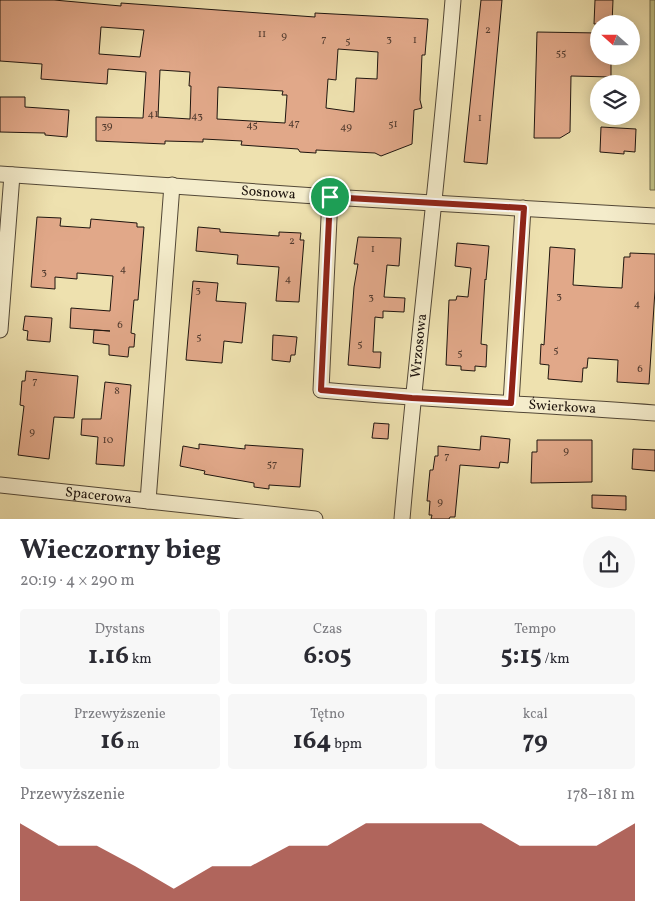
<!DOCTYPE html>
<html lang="pl">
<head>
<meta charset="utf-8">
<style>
	body { margin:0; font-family:Vollkorn,serif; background:#f7f7f7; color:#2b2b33; height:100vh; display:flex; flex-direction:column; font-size:19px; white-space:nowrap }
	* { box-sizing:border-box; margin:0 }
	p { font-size:16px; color:#7c7c81 }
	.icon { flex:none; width:28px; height:28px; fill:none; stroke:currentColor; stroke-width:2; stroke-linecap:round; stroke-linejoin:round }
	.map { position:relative; height:519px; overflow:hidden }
	.panel { display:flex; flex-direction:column; background:#fff; flex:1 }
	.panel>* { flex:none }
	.needle { width:32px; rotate:291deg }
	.controls { position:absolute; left:590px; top:15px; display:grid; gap:10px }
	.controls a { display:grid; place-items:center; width:50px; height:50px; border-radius:50%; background:#fff; box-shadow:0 2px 12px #0003; font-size:25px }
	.pin { position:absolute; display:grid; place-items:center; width:42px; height:42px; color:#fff; margin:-21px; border:2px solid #fff; border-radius:50%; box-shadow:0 1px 5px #0007 }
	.round { display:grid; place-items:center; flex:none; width:52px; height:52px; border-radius:26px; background:#f7f7f7 }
	.head { display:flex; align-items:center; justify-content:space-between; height:85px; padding:0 20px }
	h1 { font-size:28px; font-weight:700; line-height:38px }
	.figures { display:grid; grid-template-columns:repeat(3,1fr); gap:8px; height:85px; padding:5px 20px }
	.figures div { display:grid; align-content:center; border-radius:5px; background:#f7f7f7; text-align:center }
	.figures b { font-size:25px; font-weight:700 }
	.figures small { font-size:14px; font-weight:400 }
	.figures p { font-size:14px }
	.chart { height:140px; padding:10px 20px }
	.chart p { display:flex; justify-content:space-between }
	.chart svg { width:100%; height:90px; margin-top:5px; fill:#8f2418; opacity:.7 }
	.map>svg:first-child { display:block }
	.green { fill:#bfc186; stroke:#6f6b4a }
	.building { fill:#e1a889; stroke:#1f150f; fill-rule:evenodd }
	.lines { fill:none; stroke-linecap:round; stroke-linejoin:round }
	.minor-casing { stroke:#534837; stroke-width:17 }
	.minor { stroke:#f4eccb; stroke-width:15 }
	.route-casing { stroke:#fff; stroke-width:10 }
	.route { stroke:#8f2418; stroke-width:6 }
	.labels { text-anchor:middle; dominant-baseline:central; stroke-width:5; stroke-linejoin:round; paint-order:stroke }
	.number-label { font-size:11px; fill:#503a2e }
	.street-label { font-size:14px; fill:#1f150f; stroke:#f4eccb }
</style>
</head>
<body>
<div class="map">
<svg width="655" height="519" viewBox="0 0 655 519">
	<rect width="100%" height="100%" fill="#eee1af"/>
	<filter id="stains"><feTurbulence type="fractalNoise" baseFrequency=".004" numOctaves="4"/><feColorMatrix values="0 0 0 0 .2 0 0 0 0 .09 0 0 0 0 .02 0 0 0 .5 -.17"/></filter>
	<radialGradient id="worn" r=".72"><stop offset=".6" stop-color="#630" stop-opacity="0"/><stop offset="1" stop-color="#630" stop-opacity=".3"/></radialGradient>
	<path class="green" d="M 650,0 L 655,0 L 655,190 L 650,190 Z"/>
	<path class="building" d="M 0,0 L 54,0 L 121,6 L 121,3 L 315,17 L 315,13 L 428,19 L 425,55 L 422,55 L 420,100 L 422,108 L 414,110 L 412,144 L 381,156 L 375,153 L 316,150 L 316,153 L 300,152 L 298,149 L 241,145 L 242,141 L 203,139 L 203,142 L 165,141 L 165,144 L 96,141 L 96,117 L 143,118 L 146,72 L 108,69 L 107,84 L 41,79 L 42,64 L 0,61 ZM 101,27 L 144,30 L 140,57 L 99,54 ZM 338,49 L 378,52 L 377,79 L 356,78 L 354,112 L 326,108 L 328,79 L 336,80 ZM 160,70 L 190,72 L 189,86 L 191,86 L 190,119 L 158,117 ZM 218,87 L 283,91 L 282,95 L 287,95 L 285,123 L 217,119 Z
		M 481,0 L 502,0 L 487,164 L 464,162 Z
		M 595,0 L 613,0 L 612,24 L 594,24 Z
		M 537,32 L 599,33 L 599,56 L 611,56 L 611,77 L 571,76 L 570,132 L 560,138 L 534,138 Z
		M 0,97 L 25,97 L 25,107 L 69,110 L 67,137 L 45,135 L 45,133 L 0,132 Z
		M 601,127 L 636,129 L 635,152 L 624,151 L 624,154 L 600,152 Z
		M 37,217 L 61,218 L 60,226 L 90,228 L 91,219 L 137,223 L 137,227 L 144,227 L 138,300 L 134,300 L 131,333 L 135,334 L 134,347 L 129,347 L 128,357 L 109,355 L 109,345 L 93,343 L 94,330 L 110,331 L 70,328 L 71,308 L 110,311 L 113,276 L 77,273 L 77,279 L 55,277 L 55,289 L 31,287 Z
		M 198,227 L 220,229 L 220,232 L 279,236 L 279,232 L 301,233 L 300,240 L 304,240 L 299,302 L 276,301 L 279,267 L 237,264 L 238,255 L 196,251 Z
		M 358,237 L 401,238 L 399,266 L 387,265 L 384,297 L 405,298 L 404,312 L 383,311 L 383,318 L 375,317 L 373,352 L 381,352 L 380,368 L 348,365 L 354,287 L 358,264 L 354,264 Z
		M 457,243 L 489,246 L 486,280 L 485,279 L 481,344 L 487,345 L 486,367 L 475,366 L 475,371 L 461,370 L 461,366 L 446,365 L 449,300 L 456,300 L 457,296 L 468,297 L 471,268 L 455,266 Z
		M 550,247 L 575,249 L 573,285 L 602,287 L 622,288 L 624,257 L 630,257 L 630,253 L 655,254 L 655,290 L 649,384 L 617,382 L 618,360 L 588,358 L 587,368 L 583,368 L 582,382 L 548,379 L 549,365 L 540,364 L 541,344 L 544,345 Z
		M 193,281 L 218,283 L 216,301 L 246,303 L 242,343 L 224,341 L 222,363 L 186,360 Z
		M 25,316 L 52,318 L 50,342 L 27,340 L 28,331 L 23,330 Z
		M 273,335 L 297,337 L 295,355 L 291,355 L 290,362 L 272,360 Z
		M 26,371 L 78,376 L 74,418 L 54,417 L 49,459 L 18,455 L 24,406 L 20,405 L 22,381 L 25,381 Z
		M 105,382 L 131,385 L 124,466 L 96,464 L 98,437 L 81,435 L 82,419 L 101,419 Z
		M 374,423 L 389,424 L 388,439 L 372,438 Z
		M 481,436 L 510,439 L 508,463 L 500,462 L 499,468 L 460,465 L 455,517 L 450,517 L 449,519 L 431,519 L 432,515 L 429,515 L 430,501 L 427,501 L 430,470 L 433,470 L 435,456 L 438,456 L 438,446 L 480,450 Z
		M 537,440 L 592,440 L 592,482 L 531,483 L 532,452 L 537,452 Z
		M 199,444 L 245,449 L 245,445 L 303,449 L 300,487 L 269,485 L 269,489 L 254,487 L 254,483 L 204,474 L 205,471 L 180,466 L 183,446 L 199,449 Z
		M 633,449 L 655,450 L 655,471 L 632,469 Z
		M 592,495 L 626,496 L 626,510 L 592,508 Z"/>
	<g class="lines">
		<g class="minor-casing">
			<g id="minor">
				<path id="s1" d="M 0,174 L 330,197 L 655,216"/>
				<path id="s2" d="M 330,197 L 321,390 C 432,400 544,405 655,413"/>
				<path d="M 0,330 L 12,175"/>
				<path d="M 511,403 L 523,208"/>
				<path id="s3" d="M 0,485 L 315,519"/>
				<path d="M 148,501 L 172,185"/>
				<path id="s4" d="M 402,519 C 417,346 439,173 453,0"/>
			</g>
		</g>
		<use href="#minor" class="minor"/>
	</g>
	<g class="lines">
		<g class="route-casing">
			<path id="route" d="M 330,197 L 524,208 L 511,403 L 412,398 L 321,390 Z"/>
		</g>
		<use href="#route" class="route"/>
	</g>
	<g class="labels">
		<g class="number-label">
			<text x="488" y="30">2</text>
			<text x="262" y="34">11</text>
			<text x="284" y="36">9</text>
			<text x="324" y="39">7</text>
			<text x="389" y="39">3</text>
			<text x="415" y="40">1</text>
			<text x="348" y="41">5</text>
			<text x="561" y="53">55</text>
			<text x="153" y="114">41</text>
			<text x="197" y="116">43</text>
			<text x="480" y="118">1</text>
			<text x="294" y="123">47</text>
			<text x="393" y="124">51</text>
			<text x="252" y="125">45</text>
			<text x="107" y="126">39</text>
			<text x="346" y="127">49</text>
			<text x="292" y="241">2</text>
			<text x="373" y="249">1</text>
			<text x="123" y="269">4</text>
			<text x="44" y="272">3</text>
			<text x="288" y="279">4</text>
			<text x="198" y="290">3</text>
			<text x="559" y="296">3</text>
			<text x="371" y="297">3</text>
			<text x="637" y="304">4</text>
			<text x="120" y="325">6</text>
			<text x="199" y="337">5</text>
			<text x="360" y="344">5</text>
			<text x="556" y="350">5</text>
			<text x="460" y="353">5</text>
			<text x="640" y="369">6</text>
			<text x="35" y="381">7</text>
			<text x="117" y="391">8</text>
			<text x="32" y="432">9</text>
			<text x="108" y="440">10</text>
			<text x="566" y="451">9</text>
			<text x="447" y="456">7</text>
			<text x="272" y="464">57</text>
			<text x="440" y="502">9</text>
		</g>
		<g class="street-label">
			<text stroke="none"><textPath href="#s1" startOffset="269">Sosnowa</textPath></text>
			<text stroke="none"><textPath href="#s4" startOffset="174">Wrzosowa</textPath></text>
			<text stroke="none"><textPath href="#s2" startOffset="435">Świerkowa</textPath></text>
			<text stroke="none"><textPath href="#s3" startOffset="99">Spacerowa</textPath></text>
		</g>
	</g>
	<rect width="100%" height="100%" filter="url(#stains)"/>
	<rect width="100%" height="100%" fill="url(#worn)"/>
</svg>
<div class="controls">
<a><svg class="needle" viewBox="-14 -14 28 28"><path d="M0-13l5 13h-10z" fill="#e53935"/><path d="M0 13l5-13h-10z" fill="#7c7c81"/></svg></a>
<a><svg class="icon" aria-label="layers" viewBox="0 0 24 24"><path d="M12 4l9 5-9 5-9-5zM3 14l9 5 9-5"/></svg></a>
</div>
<div class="pin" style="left:330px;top:197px;background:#1e9e55"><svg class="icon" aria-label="arrive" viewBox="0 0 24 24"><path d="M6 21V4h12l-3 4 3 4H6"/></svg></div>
</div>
<section class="panel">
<div class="head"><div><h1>Wieczorny bieg</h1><p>20:19 · 4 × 290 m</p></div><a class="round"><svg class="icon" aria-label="share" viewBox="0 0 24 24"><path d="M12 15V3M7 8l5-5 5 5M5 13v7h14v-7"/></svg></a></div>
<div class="figures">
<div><p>Dystans</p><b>1.16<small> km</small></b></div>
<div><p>Czas</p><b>6:05</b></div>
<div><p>Tempo</p><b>5:15<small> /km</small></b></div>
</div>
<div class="figures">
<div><p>Przewyższenie</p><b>16<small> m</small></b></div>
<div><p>Tętno</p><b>164<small> bpm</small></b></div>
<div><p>kcal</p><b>79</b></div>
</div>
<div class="chart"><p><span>Przewyższenie</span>178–181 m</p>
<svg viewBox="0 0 160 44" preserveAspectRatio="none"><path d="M0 44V6L10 17L20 17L30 27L40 38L50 27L60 27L70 17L80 17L90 6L100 6L110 6L120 6L130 17L140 17L150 17L160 6V44z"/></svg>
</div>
</section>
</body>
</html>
